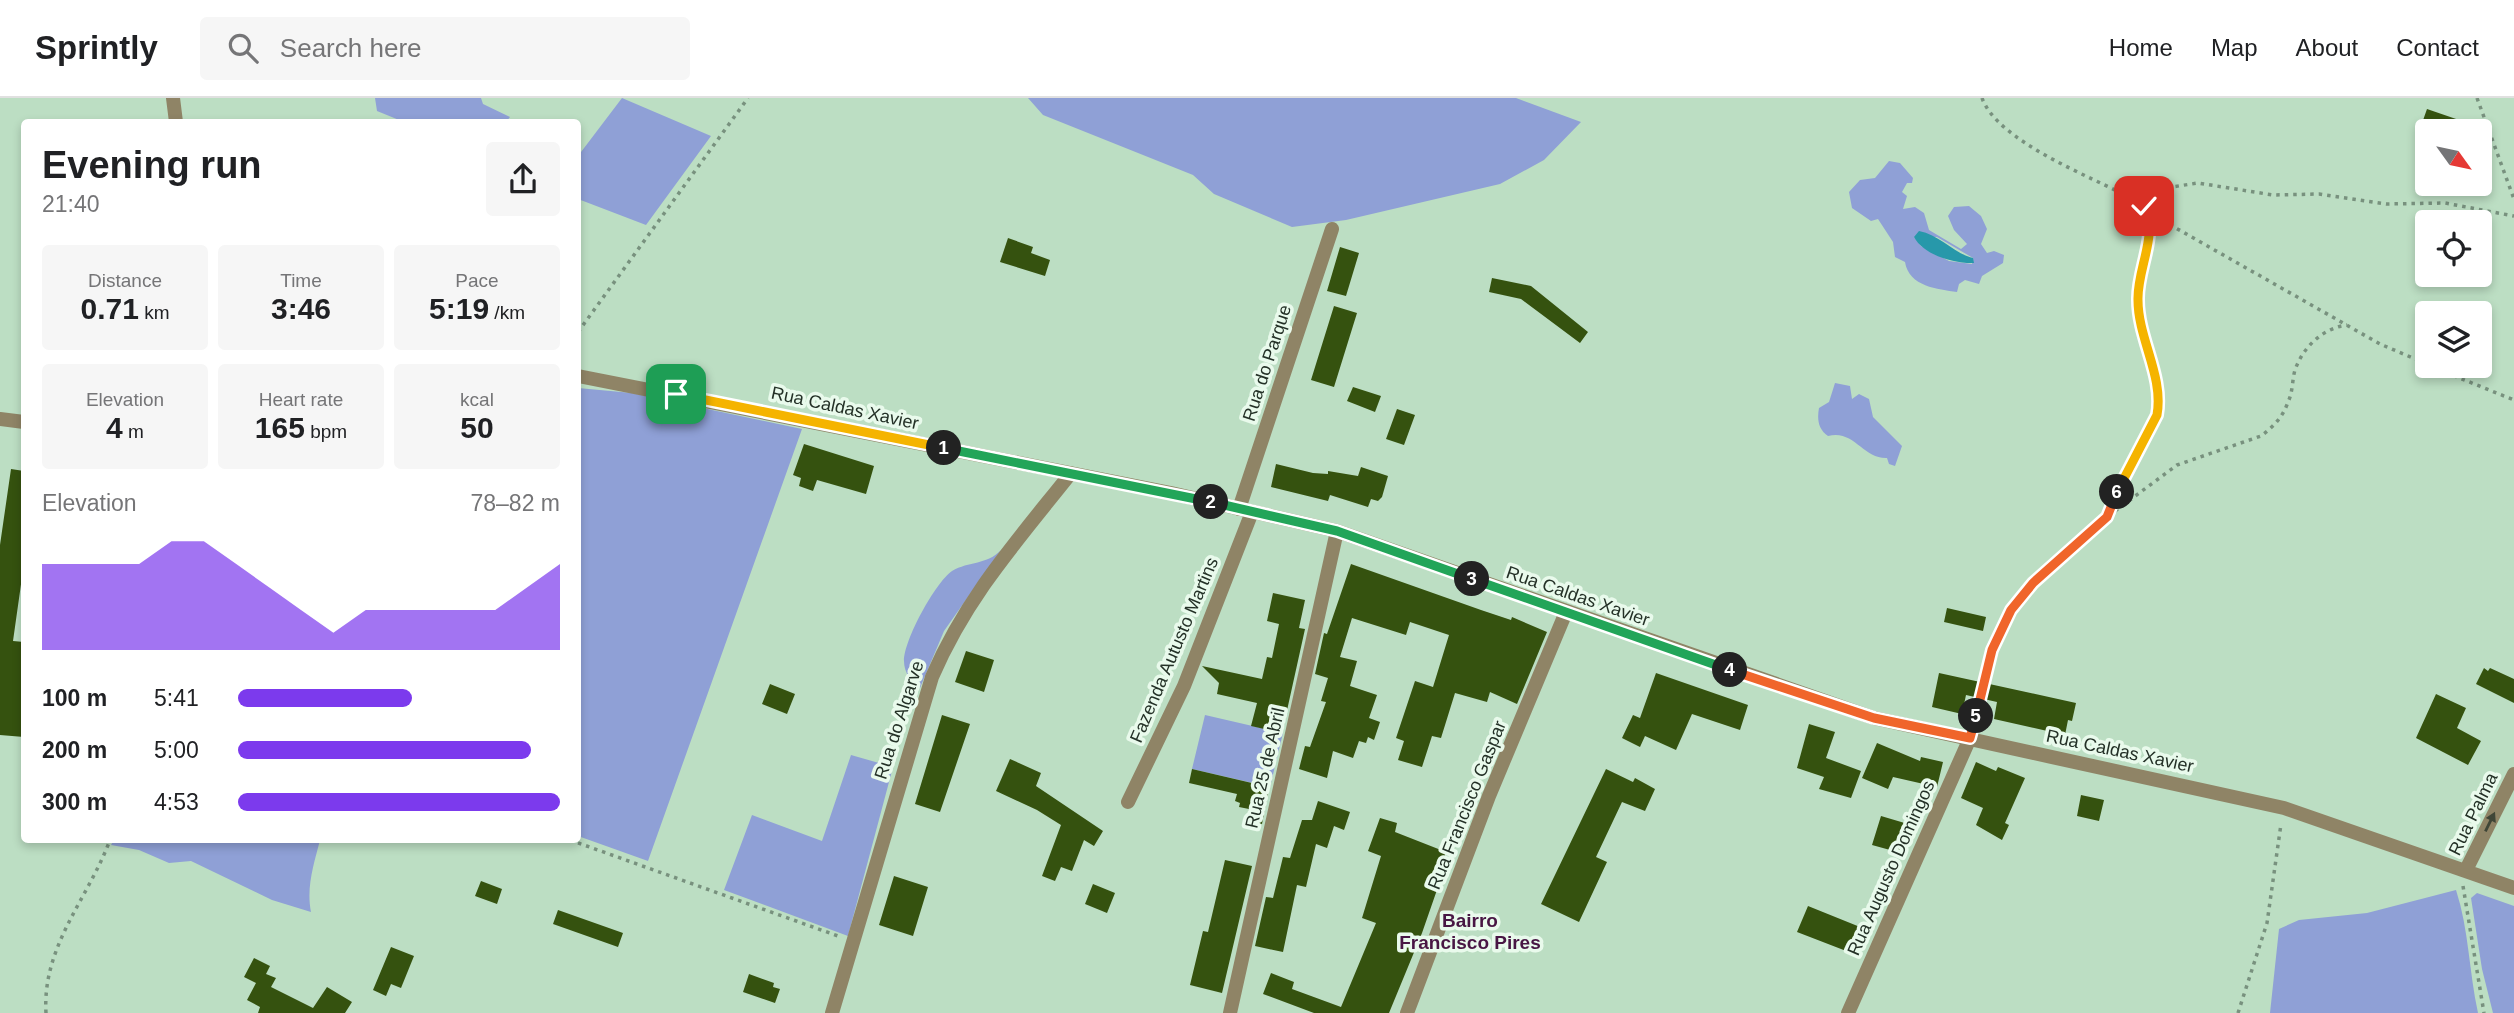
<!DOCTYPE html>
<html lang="en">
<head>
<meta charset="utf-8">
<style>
	body { margin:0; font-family:Arial,sans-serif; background:#f6f6f6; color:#202124; height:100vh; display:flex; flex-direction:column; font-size:26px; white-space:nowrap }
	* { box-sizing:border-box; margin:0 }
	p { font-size:23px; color:#757577 }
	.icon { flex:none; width:38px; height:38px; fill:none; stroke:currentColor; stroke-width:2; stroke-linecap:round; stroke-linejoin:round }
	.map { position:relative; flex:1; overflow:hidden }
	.sheet { position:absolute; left:21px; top:21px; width:560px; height:724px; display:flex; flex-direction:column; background:#fff; border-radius:7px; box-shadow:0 4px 10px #0003 }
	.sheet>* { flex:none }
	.needle { width:46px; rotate:123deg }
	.controls { position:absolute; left:2415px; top:21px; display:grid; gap:14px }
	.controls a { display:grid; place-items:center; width:77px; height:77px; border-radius:7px; background:#fff; box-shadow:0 4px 10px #0003; font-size:35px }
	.pin { position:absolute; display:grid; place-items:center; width:60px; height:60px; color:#fff; margin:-30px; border-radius:14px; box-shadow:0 4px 10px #0006 }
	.km { position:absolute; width:35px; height:35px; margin:-18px; border-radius:50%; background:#222; color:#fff; font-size:19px; line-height:35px; text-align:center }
	.round { display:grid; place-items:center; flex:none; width:74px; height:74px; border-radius:7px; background:#f6f6f6 }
	.head { display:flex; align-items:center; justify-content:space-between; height:119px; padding:0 21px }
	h1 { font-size:38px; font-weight:800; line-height:52px }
	.stats { display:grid; grid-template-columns:repeat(3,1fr); gap:10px; height:119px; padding:7px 21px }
	.stats div { display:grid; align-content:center; border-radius:7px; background:#f6f6f6; text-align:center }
	.stats b { font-size:30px; font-weight:800 }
	.stats small { font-size:19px; font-weight:400 }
	.stats p { font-size:19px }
	.chart { height:196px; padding:14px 21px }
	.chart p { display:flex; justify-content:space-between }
	.chart svg { width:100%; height:126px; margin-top:7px; fill:#7c3aed; opacity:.7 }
	ul { padding:0 21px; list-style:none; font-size:23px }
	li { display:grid; grid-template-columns:112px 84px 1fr; align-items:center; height:52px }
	li i { height:18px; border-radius:9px; background:#7c3aed }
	header { display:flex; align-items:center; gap:42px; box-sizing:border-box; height:98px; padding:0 35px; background:#fff; border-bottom:2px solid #e0e0e0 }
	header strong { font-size:33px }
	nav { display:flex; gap:38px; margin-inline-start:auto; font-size:24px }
	.search { width:490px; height:63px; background:#f6f6f6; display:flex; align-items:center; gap:18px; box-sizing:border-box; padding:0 24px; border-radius:7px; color:#757577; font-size:26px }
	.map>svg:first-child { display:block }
	.green { fill:#8fa0d6; fill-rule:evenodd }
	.water { fill:#2798aa }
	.building { fill:#35520f }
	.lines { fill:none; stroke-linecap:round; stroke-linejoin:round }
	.path { stroke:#78917e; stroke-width:3.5; stroke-dasharray:3.5 5; stroke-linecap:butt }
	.street { stroke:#8f8466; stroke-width:14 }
	.oneway { fill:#3f4637 }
	.split-1-casing { stroke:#fff; stroke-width:14 }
	.split-2-casing { stroke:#fff; stroke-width:14 }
	.split-3-casing { stroke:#fff; stroke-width:14 }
	.split-4-casing { stroke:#fff; stroke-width:14 }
	.split-5-casing { stroke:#fff; stroke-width:14 }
	.split-6-casing { stroke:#fff; stroke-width:14 }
	.split-7-casing { stroke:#fff; stroke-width:14 }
	.split-1 { stroke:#f5b400; stroke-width:9 }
	.split-2 { stroke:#22a559; stroke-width:9 }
	.split-3 { stroke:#22a559; stroke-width:9 }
	.split-4 { stroke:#22a559; stroke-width:9 }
	.split-5 { stroke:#f0652b; stroke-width:9 }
	.split-6 { stroke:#f0652b; stroke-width:9 }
	.split-7 { stroke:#f5b400; stroke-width:9 }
	.labels { text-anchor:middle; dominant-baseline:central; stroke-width:7; stroke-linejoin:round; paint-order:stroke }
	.street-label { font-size:18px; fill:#243127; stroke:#e9faec }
	.neighbourhood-label { font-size:19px; font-weight:bold; fill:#481644; stroke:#e9faec }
</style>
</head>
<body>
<header>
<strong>Sprintly</strong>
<div class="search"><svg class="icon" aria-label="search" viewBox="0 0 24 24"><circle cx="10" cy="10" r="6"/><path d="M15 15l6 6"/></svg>Search here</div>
<nav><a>Home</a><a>Map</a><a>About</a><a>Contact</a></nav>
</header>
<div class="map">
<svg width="2514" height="915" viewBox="0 0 2514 915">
	<rect width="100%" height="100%" fill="#bcdec3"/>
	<path class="green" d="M 375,0 L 481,0 L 483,6 L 510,19 L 506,24 L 404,24 L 377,13 Z
		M 622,0 L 711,38 L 646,127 L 578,101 L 578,58 Z
		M 1028,0 L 1516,0 L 1581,24 L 1544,62 L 1500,86 L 1346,122 L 1292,129 L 1214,96 L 1193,77 L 1043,17 Z
		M 1889,63 L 1900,65 L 1913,80 L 1912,85 L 1907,85 L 1902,94 L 1907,98 L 1903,111 L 1915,109 L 1924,115 L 1929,132 L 1961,151 L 1967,146 L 1954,132 L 1948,118 L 1954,109 L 1969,108 L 1981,118 L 1987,131 L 1981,146 L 1987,155 L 1994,153 L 2004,157 L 2003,165 L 1982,178 L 1979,186 L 1965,182 L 1959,186 L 1957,194 C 1938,191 1909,189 1905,164 L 1895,159 L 1893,144 L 1878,121 L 1871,123 L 1852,110 L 1849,94 L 1860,82 L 1875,80 ZM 1914,139 L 1937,139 L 1973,160 L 1972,166 L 1949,163 L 1921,148 Z
		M 1835,285 L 1850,288 L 1852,301 L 1859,296 L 1869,301 L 1873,319 L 1902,348 L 1895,368 L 1889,366 L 1887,360 C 1863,361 1854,331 1828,338 C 1818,331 1817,321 1819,310 L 1829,304 Z
		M 578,290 L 632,295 L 802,331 L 648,763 L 578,738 Z
		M 1001,452 L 944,533 L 920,590 C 911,583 904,575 904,563 C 904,542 935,485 952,473 C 969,463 987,467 1001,452 Z
		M 1205,617 L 1283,635 L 1270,689 L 1192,671 Z
		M 851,657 L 893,669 L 848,838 L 724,792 L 752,717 L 822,743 Z
		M 114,742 L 320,742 C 314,766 306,789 311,814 L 272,802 L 191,763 L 169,765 L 139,752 L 111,747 Z
		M 2456,792 C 2469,832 2469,874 2478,915 L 2270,915 L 2279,831 L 2299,822 L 2367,815 Z
		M 2477,795 L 2514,808 L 2514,915 L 2493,915 L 2482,871 L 2471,800 Z"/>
	<path class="water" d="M 1919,133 C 1940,137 1953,155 1973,160 L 1974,165 C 1957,166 1924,158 1914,139 Z"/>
	<path class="building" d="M 2427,11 L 2459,22 L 2455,33 L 2436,33 L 2421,28 Z
		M 1008,140 L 1033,149 L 1031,155 L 1050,162 L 1045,178 L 1000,164 Z
		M 1340,149 L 1359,155 L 1346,198 L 1327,193 Z
		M 1492,180 L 1531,188 L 1588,234 L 1580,245 L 1521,201 L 1489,194 Z
		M 1334,208 L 1357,215 L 1334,289 L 1311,282 Z
		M 1353,289 L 1381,298 L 1375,314 L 1347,303 Z
		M 1397,311 L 1415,317 L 1404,347 L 1386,341 Z
		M 804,346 L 874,368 L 866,396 L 817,382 L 813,393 L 799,388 L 801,380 L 793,377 Z
		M 1276,366 L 1313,375 L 1328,376 L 1328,373 L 1358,378 L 1361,369 L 1388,378 L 1382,399 L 1378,403 L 1371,401 L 1368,409 L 1330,397 L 1328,403 L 1271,389 Z
		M 11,371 L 24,373 L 24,465 L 13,543 L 24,544 L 24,639 L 0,637 L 0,447 Z
		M 1351,466 L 1481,512 L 1511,522 L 1512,519 L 1547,534 L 1517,606 L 1490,594 L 1487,604 L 1455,595 L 1441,640 L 1432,638 L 1422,669 L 1398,662 L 1404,643 L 1396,640 L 1415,583 L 1433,589 L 1449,537 L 1410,524 L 1406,537 L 1352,520 L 1340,559 L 1357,563 L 1350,588 L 1377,597 L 1369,620 L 1380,624 L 1374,642 L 1368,639 L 1366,645 L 1359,643 L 1353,660 L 1333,653 L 1327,680 L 1299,671 L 1305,648 L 1310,649 L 1326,604 L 1321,603 L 1328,580 L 1315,576 L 1324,535 L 1327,536 Z
		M 1273,495 L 1305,502 L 1299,530 L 1305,531 L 1282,635 L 1251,628 L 1257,605 L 1217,596 L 1219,585 L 1202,568 L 1262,581 L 1267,559 L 1272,560 L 1279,526 L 1267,523 Z
		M 1947,510 L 1986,519 L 1983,533 L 1944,524 Z
		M 966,553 L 994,562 L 984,594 L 955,584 Z
		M 2484,570 L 2488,573 L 2490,570 L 2514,581 L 2514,605 L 2476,586 Z
		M 1656,575 L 1748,607 L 1740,632 L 1692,616 L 1676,652 L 1645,638 L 1640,649 L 1622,640 L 1633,617 L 1640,620 Z
		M 1939,575 L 2076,605 L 2072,623 L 2068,622 L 2065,637 L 1994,621 L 1997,604 L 1966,597 L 1962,616 L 1932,609 Z
		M 770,586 L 795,596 L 787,616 L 762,606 Z
		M 2436,596 L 2466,610 L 2457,630 L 2481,643 L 2468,667 L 2416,640 Z
		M 942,617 L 970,626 L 940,714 L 915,706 Z
		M 1809,626 L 1835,634 L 1826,660 L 1861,673 L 1851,700 L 1819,691 L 1824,679 L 1797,670 Z
		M 1877,645 L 1920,663 L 1921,659 L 1943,664 L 1937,689 L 1893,679 L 1888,691 L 1862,680 Z
		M 1010,661 L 1041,675 L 1036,688 L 1103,733 L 1094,748 L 1084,742 L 1072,773 L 1061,769 L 1055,783 L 1042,778 L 1061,727 L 1037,712 L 996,693 Z
		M 1976,664 L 1996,673 L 1998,669 L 2025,680 L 2005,725 L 2009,727 L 2002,742 L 1976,727 L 1983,710 L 1961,700 Z
		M 1192,671 L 1269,689 L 1262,726 L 1247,723 L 1249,711 L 1239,709 L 1240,705 L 1235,703 L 1237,696 L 1189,685 Z
		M 1606,671 L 1633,684 L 1635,680 L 1655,691 L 1645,713 L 1622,704 L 1596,759 L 1607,764 L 1579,824 L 1541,806 Z
		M 2081,697 L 2104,702 L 2099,723 L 2077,718 Z
		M 1318,703 L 1350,714 L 1344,732 L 1334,728 L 1327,750 L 1316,746 L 1306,789 L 1297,787 L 1283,854 L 1255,848 L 1266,799 L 1273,800 L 1283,759 L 1290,760 L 1302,722 L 1312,722 Z
		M 1881,718 L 1908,726 L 1901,755 L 1872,747 Z
		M 1380,720 L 1397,725 L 1395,734 L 1446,754 L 1442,765 L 1446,766 L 1422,835 L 1389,915 L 1314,915 L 1263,896 L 1271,875 L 1294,884 L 1292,891 L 1341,909 L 1376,825 L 1362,820 L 1381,758 L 1368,753 Z
		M 1225,762 L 1252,768 L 1222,895 L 1190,887 L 1203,833 L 1208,834 Z
		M 894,778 L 928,789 L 913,838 L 879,827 Z
		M 481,783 L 502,791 L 497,806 L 475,798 Z
		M 1093,786 L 1115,795 L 1107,815 L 1085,806 Z
		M 1808,808 L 1865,831 L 1854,856 L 1797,834 Z
		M 558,812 L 623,835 L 618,849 L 553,826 Z
		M 391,849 L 414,858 L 401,890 L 391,886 L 386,898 L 373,892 Z
		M 254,860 L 270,868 L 266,876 L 276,880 L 271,889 L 313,910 L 327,889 L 352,904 L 345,915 L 258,915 L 260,909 L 247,902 L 256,885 L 244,879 Z
		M 749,876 L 774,885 L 773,889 L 780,891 L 775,905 L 743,894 Z"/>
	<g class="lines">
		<path class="path" d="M 1982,0 C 1998,44 2092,79 2131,100 C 2144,107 2156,116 2167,125 L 2380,246 L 2427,266
			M 2477,0 L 2514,101
			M 2125,96 L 2198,85 L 2273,97 L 2319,96 L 2386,106 L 2445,105 L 2514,118
			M 578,234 L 748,0
			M 2430,268 L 2514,302
			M 2108,417 L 2157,317 C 2164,279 2140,243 2138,206 C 2136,174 2159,137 2145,110
			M 1974,625 L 1997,538 L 2011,512 L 2033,486 L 2107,419 L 2177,367 L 2261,338 C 2273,329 2283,319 2288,304 C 2293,294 2292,282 2295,272 C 2303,249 2323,230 2347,227
			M 570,742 L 838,838
			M 2463,788 L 2484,915
			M 46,915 C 42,848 88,801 110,742
			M 2238,915 L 2267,825 L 2281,726"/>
		<path class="street" d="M 173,0 L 176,24
			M 578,278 L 1171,395 L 1337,433 L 1874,620 L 2284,710 L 2514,790
			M 0,321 L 24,324
			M 1239,411 L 1332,131
			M 1128,704 L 1184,588 L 1252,414
			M 2466,772 L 2514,676
			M 832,915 L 932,579 C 967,498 1017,443 1071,375
			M 1230,915 L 1337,433
			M 1407,915 L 1489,698 L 1566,514
			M 1848,915 L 1970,640"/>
	</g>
	<defs><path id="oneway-solid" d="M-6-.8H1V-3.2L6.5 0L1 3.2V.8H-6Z" transform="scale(1.75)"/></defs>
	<use class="oneway" href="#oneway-solid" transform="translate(2490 724) rotate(-64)"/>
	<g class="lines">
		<g class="split-1-casing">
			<path id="split-1" d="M 676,296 L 944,350"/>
		</g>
		<g class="split-2-casing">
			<path id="split-2" d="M 944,350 L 1211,404"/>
		</g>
		<g class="split-3-casing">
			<path id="split-3" d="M 1211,404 L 1337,433 L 1472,481"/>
		</g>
		<g class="split-4-casing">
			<path id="split-4" d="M 1472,481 L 1730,572"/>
		</g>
		<g class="split-5-casing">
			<path id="split-5" d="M 1730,572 L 1874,620 L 1970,640 L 1976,618"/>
		</g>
		<g class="split-6-casing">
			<path id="split-6" d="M 1976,618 L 1992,552 L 2011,512 L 2033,485 L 2107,419 L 2117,394"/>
		</g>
		<g class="split-7-casing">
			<path id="split-7" d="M 2117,394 L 2157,317 C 2164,278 2138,241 2138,202 C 2137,170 2159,137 2144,108"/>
		</g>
		<use href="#split-1" class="split-1"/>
		<use href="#split-2" class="split-2"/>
		<use href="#split-3" class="split-3"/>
		<use href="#split-4" class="split-4"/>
		<use href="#split-5" class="split-5"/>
		<use href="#split-6" class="split-6"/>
		<use href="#split-7" class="split-7"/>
	</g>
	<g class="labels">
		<g class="street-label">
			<text transform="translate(1267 265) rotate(-72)">Rua do Parque</text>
			<text transform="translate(845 310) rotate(12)">Rua Caldas Xavier</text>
			<text transform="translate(1578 498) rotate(19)">Rua Caldas Xavier</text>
			<text transform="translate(1174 552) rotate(-67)">Fazenda Autusto Martins</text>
			<text transform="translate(899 622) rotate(-72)">Rua do Algarve</text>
			<text transform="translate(2120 653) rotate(12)">Rua Caldas Xavier</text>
			<text transform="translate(1265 670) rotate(-77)">Rua 25 de Abril</text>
			<text transform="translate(1467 707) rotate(-68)">Rua Francisco Gaspar</text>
			<text transform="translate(2473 716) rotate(-64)">Rua Palma</text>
			<text transform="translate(1891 770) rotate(-66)">Rua Augusto Domingos</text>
		</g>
		<g class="neighbourhood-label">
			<text x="1470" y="822">Bairro<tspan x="1470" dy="22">Francisco Pires</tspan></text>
		</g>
	</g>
</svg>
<div class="controls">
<a><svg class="needle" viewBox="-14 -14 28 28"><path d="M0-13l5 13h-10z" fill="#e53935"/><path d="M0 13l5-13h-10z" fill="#757577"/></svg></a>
<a><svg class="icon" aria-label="locate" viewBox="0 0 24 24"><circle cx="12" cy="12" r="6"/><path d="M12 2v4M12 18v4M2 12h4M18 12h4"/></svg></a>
<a><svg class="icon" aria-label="layers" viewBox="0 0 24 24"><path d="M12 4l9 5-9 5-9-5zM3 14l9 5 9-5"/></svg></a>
</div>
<div class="pin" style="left:676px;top:296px;background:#1e9e55"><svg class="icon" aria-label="arrive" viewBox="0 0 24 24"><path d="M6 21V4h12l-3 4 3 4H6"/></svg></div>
<div class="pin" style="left:2144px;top:108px;background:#d93025"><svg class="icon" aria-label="check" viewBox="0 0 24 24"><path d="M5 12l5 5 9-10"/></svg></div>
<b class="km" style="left:944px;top:350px">1</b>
<b class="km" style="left:1211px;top:404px">2</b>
<b class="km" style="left:1472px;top:481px">3</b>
<b class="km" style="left:1730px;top:572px">4</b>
<b class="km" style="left:1976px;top:618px">5</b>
<b class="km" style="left:2117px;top:394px">6</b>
<section class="sheet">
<div class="head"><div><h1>Evening run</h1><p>21:40</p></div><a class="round"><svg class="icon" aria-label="share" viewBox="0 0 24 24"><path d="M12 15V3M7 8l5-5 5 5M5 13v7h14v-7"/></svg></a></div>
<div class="stats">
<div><p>Distance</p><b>0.71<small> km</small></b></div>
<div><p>Time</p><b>3:46</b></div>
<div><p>Pace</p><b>5:19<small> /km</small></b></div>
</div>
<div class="stats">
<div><p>Elevation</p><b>4<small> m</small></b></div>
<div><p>Heart rate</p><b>165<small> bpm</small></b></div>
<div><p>kcal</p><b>50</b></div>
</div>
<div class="chart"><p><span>Elevation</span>78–82 m</p>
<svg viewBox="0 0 160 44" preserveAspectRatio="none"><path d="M0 44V14L10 14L20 14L30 14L40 6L50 6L60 14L70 22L80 30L90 38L100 30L110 30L120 30L130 30L140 30L150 22L160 14V44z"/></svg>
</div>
<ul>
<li><b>100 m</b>5:41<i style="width:54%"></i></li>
<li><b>200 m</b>5:00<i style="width:91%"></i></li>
<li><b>300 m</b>4:53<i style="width:100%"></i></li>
</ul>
</section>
</div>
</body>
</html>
